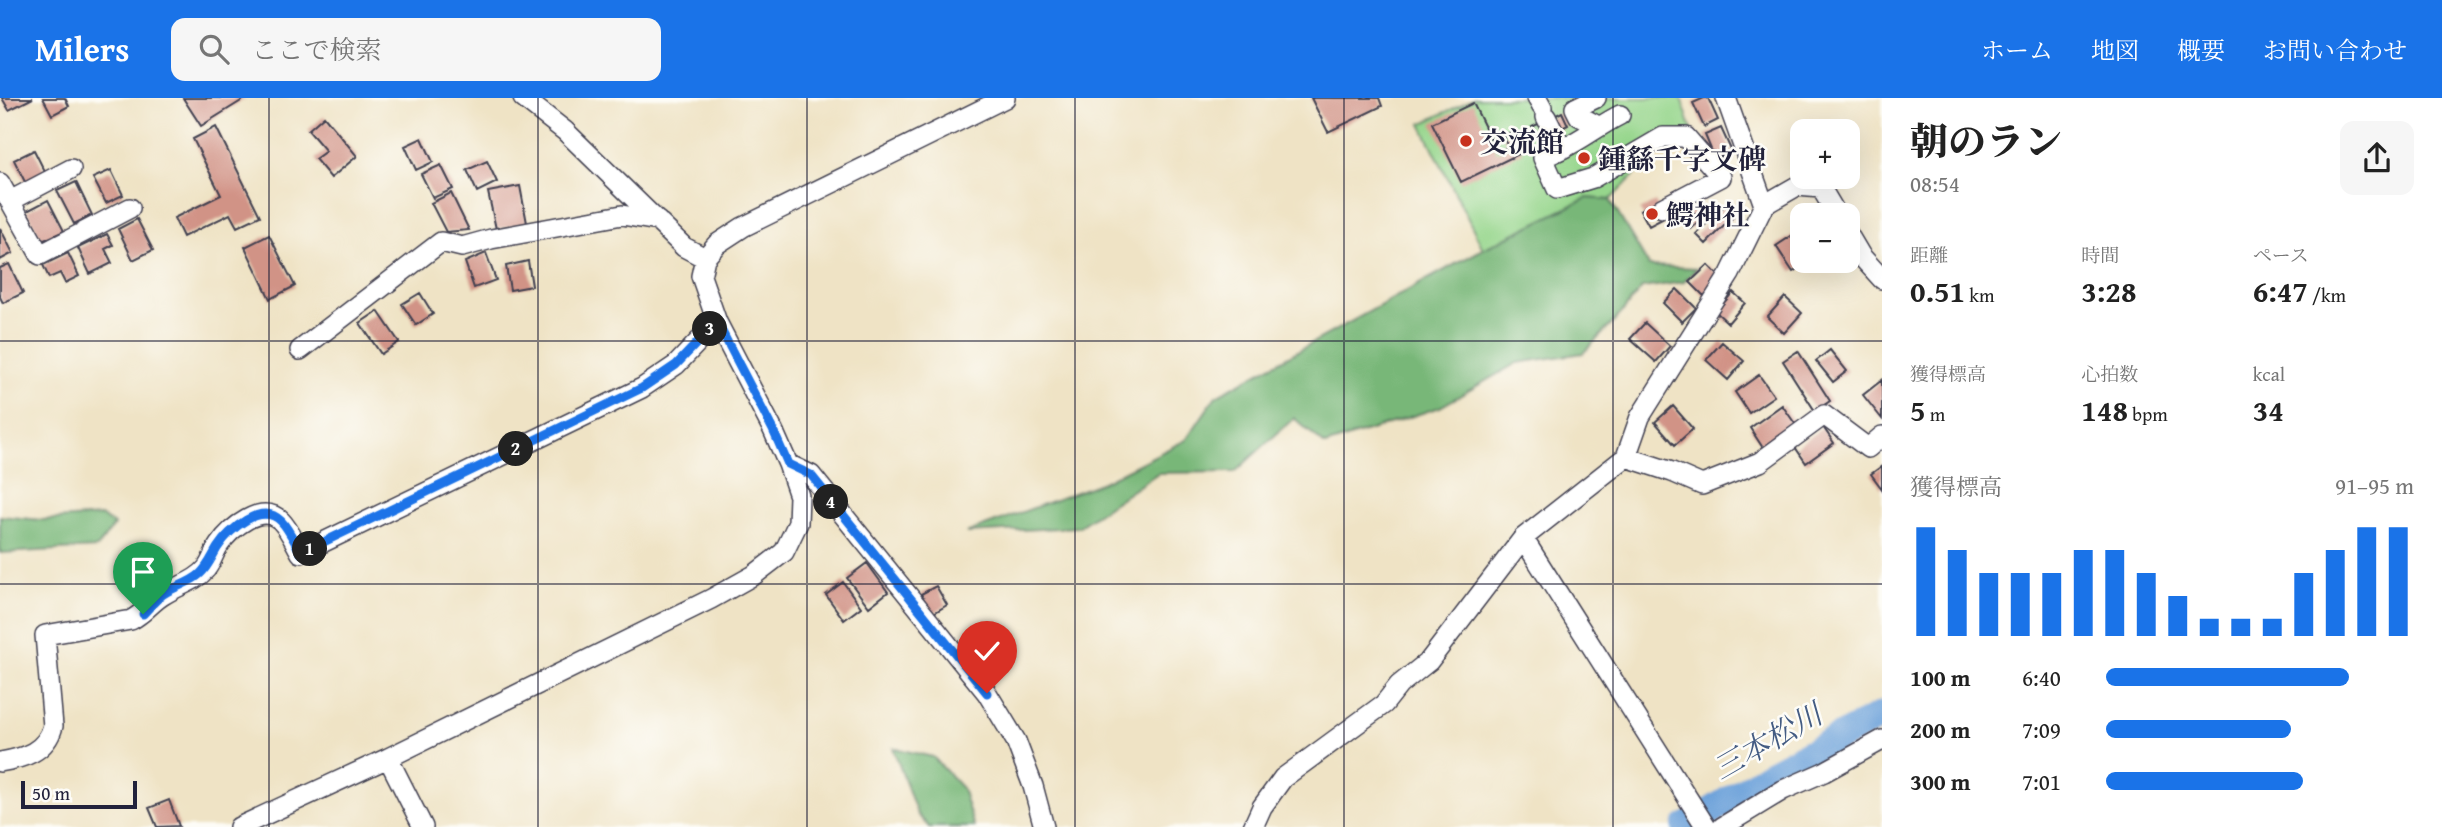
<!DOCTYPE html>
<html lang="ja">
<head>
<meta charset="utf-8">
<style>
	body { margin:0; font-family:"Gentium Book Plus","Noto Serif JP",serif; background:#f6f6f6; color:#222; height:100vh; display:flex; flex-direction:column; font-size:26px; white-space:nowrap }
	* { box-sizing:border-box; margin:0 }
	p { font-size:23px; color:#767676 }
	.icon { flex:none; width:38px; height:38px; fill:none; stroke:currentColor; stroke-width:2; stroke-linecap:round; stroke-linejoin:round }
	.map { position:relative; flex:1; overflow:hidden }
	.side { display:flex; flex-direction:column; background:#fff; width:560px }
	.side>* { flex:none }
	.fabs { position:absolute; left:1790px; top:21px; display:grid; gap:14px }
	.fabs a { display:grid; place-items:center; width:70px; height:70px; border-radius:14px; background:#fff; box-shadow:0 7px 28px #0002; font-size:35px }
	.scale { position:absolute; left:21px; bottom:18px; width:116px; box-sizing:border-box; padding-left:7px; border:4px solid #22223b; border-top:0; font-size:19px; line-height:24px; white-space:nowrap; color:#22223b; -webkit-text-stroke:5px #fdfcf7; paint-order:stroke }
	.pin { position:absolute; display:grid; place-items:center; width:60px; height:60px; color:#fff; margin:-72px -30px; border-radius:50% 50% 50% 0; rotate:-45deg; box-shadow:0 0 7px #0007 }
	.pin .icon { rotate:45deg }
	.km { position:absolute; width:35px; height:35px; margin:-18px; border-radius:50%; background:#222; color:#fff; font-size:19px; line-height:35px; text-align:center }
	.round { display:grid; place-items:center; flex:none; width:74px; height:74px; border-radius:14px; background:#f6f6f6 }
	.headline { display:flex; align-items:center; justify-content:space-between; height:119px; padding:0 28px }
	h1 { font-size:38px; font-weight:800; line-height:52px }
	.figures { display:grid; grid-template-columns:repeat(3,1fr); gap:10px; height:119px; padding:7px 28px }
	.figures div { display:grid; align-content:center }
	.figures b { font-size:30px; font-weight:800 }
	.figures small { font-size:19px; font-weight:400 }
	.figures p { font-size:19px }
	.chart { height:196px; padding:14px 28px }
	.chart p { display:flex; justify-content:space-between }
	.chart svg { width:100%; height:126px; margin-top:7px; stroke:#1a73e8; stroke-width:6 }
	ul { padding:0 28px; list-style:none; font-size:23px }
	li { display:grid; grid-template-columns:112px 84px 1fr; align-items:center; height:52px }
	li i { height:18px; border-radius:9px; background:#1a73e8 }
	header { display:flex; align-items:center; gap:42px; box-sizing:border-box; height:98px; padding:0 35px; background:#1a73e8; color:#fff }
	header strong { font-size:33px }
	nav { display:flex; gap:38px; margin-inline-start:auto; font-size:24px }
	.search { width:490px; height:63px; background:#f6f6f6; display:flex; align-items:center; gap:18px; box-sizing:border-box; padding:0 24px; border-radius:14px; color:#767676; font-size:26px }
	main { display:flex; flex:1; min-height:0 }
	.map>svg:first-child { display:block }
	.green { fill:#96d68c; stroke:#5c7c64; stroke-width:2 }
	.forest { fill:#78b778; stroke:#4d6c5a; stroke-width:2 }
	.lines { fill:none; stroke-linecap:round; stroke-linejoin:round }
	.river { stroke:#6da2da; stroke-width:28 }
	.building { fill:#d19386 }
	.minor-casing { stroke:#413f50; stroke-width:22 }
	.minor { stroke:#fff; stroke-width:19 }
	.route-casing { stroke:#fff; stroke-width:14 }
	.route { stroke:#1a73e8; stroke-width:9 }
	.grid { fill:none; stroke:#22223b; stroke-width:2; stroke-opacity:0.55 }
	.poi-dot { fill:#c8321e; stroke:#fdfcf7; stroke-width:2.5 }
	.labels { text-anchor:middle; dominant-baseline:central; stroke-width:5; stroke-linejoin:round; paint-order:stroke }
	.poi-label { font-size:28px; font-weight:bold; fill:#22223b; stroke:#fdfcf7; text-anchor:start }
	.water-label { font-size:30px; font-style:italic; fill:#445c83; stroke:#fdfcf7 }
</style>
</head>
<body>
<header>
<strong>Milers</strong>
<div class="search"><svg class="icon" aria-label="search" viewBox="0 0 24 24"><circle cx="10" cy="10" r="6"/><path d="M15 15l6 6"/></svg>ここで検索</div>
<nav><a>ホーム</a><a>地図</a><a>概要</a><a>お問い合わせ</a></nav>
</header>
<main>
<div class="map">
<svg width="1882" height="729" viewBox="0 0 1882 729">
	<rect width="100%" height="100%" fill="#fdfcf7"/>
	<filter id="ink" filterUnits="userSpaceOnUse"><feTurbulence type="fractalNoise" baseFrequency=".0143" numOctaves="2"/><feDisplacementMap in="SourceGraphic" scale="14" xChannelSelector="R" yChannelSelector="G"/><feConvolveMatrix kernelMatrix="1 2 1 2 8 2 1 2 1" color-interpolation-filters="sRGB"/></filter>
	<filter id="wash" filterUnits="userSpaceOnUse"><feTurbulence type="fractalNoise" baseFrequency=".00686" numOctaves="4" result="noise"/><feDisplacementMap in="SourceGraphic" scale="28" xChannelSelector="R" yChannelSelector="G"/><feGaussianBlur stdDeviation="1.57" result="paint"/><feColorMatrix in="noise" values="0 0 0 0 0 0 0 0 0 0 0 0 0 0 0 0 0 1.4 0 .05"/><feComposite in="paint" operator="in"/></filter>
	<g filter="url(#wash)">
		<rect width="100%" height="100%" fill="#efe3c5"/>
		<path class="green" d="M 1475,0 L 1681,0 L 1696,44 L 1668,43 L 1610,102 L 1587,100 L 1483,151 L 1421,26 Z"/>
		<path class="forest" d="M 1587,100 L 1610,102 L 1649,168 L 1697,170 L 1684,184 L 1642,190 L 1613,225 L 1583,255 L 1517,265 L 1440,309 L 1325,347 L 1294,320 L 1235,374 L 1158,375 L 1078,429 L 966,435 L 1103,384 L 1186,342 L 1216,298 L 1483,151 Z
			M 0,418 L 42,422 L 101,418 L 114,427 L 97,450 L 0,455 Z
			M 893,650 L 933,659 L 962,690 L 974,729 L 929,729 L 917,716 Z"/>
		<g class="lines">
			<path class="river" d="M 1686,729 L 1768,677 L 1882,617"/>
		</g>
		<g id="blocks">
			<path class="building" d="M 2,0 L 33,0 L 9,12 Z
				M 43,0 L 65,0 L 69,8 L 52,17 Z
				M 183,0 L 246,0 L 201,28 Z
				M 1311,0 L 1379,0 L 1382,8 L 1328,34 Z
				M 1704,0 L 1708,0 L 1718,22 L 1704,29 L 1693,5 Z
				M 1473,5 L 1497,54 L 1508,49 L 1503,38 L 1513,33 L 1523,54 L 1461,84 L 1432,25 Z
				M 1562,14 L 1568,27 L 1538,42 L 1532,29 Z
				M 324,18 L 357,58 L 331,80 L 315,61 L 326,53 L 308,32 Z
				M 216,29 L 260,118 L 237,129 L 230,116 L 183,139 L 174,120 L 221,97 L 193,41 Z
				M 1721,30 L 1732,54 L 1715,61 L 1705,37 Z
				M 422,40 L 433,64 L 416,72 L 405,48 Z
				M 34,52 L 46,76 L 26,86 L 14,62 Z
				M 487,63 L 497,84 L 477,94 L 467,72 Z
				M 441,67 L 453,91 L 433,100 L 421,76 Z
				M 111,72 L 123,97 L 106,105 L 93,80 Z
				M 76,84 L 92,117 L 74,126 L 57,93 Z
				M 520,88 L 527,125 L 496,131 L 488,94 Z
				M 451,95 L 469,132 L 446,134 L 431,105 Z
				M 48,102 L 64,133 L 42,143 L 27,113 Z
				M 1655,104 L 1664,120 L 1649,128 L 1640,112 Z
				M 1684,105 L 1701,122 L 1691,131 L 1674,114 Z
				M 1727,105 L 1737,115 L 1706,146 L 1696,136 Z
				M 1813,109 L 1818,117 L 1799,117 Z
				M 137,121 L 153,152 L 133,162 L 118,131 Z
				M 0,130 L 13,155 L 0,162 Z
				M 1796,135 L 1802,144 L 1802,163 L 1811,163 L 1793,174 L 1776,148 Z
				M 107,136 L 113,147 L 105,151 L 112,165 L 90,176 L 78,150 Z
				M 269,137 L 295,188 L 270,201 L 245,149 Z
				M 68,155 L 79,178 L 65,185 L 60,175 L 49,180 L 43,167 Z
				M 486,155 L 496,182 L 474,190 L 465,164 Z
				M 528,163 L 532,188 L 510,192 L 506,168 Z
				M 9,166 L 23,195 L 3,205 L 0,199 L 0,170 Z
				M 1708,167 L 1721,180 L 1704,198 L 1690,184 Z
				M 1677,191 L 1696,210 L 1682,224 L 1663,205 Z
				M 1733,194 L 1745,205 L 1728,225 L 1716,214 Z
				M 420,195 L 433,216 L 416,227 L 402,206 Z
				M 1785,199 L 1802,215 L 1784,235 L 1767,219 Z
				M 378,213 L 399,244 L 381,256 L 360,225 Z
				M 1645,225 L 1670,248 L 1656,264 L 1630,241 Z
				M 1722,244 L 1744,263 L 1728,282 L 1706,262 Z
				M 1830,252 L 1847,273 L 1833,284 L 1816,263 Z
				M 1798,253 L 1830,303 L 1815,313 L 1783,263 Z
				M 1759,277 L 1774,298 L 1749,315 L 1735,294 Z
				M 1882,282 L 1882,321 L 1863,297 Z
				M 1782,307 L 1798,330 L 1765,353 L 1750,330 Z
				M 1673,308 L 1693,331 L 1675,347 L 1655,324 Z
				M 1823,329 L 1834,345 L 1806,365 L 1795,349 Z
				M 1882,368 L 1882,391 L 1871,376 Z
				M 867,465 L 888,494 L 869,509 L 847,480 Z
				M 843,484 L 861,509 L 844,522 L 826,497 Z
				M 936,488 L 947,507 L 932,516 L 921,496 Z
				M 169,702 L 179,728 L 157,729 L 149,710 Z"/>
		</g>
	</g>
	<g filter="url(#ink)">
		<use href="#blocks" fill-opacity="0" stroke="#413f50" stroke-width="2"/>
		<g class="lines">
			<g class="minor-casing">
				<path id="minor" d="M 523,0 L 565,33 L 684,149 L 705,160
					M 1537,0 L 1542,9
					M 1596,0 L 1575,10 L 1579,18 L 1598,28
					M 1726,0 L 1764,107
					M 1546,19 L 1562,51 L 1543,60 L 1557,91 L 1593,80 L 1663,39 L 1686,39 L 1721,79 L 1662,110
					M 1562,51 C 1583,41 1600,27 1620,17
					M 0,85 L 40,157 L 130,110
					M 10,103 L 71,71
					M 1848,136 L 1861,158 L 1882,181
					M 300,252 L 441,144 L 462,149 L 491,141 L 622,117 L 658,123
					M 1626,359 L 1672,374 L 1702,387 L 1760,364 L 1824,317 L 1868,350 L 1882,338
					M 788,366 L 811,377 L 987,595 L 1016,643 L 1033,688 L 1044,729
					M 1523,440 L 1706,729
					M 388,660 L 423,729
					M 0,664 C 24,660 46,654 53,628 L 45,537 L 131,522 C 145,515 152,503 165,496 C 179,487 195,484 206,471 C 212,464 214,454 219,447 C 230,431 262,403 281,423 C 289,431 295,445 301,455 L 642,290 L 676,267 L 717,224
					M 239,729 L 388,660 L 711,501 L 754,477 L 784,454 L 798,425 L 799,398 L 788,366 L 773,332 L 717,224 L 701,178 L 705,160 L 717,146 L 743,129 L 1005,0
					M 1253,729 L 1262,709 L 1283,680 L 1384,606 L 1399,587 L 1429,563 L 1523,440 L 1626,359 L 1640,319 L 1730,176 L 1764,107 L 1797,88 L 1821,90 L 1837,117
					M 1722,729 L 1783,692 L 1824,674 L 1882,642"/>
			</g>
			<use href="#minor" class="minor"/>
		</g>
	</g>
	<g class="lines" filter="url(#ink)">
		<g class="route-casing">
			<path id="route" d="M 143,516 C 149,510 155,502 162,497 C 174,488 189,486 200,476 C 209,468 212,458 218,449 C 229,432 261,403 281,423 C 289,431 295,445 301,455 L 642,290 L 676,267 L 717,224 L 773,332 L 788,366 L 811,377 L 987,595"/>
		</g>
		<use href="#route" class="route"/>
	</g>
	<path class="grid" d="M 269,0 L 269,729M 538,0 L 538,729M 807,0 L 807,729M 1075,0 L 1075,729M 1344,0 L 1344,729M 1613,0 L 1613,729M 0,243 L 1882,243M 0,486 L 1882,486"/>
	<g class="poi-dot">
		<circle cx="1466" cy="43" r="7"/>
		<circle cx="1584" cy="60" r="7"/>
		<circle cx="1652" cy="116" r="7"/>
	</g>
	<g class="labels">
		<g class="poi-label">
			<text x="1480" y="43">交流館</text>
			<text x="1598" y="60">鍾繇千字文碑</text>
			<text x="1666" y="116">鰐神社</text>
		</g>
		<g class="water-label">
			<text transform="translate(1767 643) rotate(-30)">三本松川</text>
		</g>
	</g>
</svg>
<div class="fabs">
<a>+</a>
<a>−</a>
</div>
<div class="scale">50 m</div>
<div class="pin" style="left:143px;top:516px;background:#1e9e55"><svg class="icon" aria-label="arrive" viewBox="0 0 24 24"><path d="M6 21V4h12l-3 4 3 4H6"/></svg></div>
<div class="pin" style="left:987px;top:595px;background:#d93025"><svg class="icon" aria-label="check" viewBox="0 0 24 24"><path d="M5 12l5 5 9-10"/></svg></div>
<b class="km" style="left:310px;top:451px">1</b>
<b class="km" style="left:516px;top:351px">2</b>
<b class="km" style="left:710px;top:231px">3</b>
<b class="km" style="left:831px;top:404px">4</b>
</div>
<section class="side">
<div class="headline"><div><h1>朝のラン</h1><p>08:54</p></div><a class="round"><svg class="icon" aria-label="share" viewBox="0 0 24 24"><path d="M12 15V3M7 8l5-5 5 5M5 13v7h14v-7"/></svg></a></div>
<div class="figures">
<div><p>距離</p><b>0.51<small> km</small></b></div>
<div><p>時間</p><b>3:28</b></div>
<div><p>ペース</p><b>6:47<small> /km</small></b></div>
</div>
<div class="figures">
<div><p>獲得標高</p><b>5<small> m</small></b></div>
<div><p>心拍数</p><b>148<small> bpm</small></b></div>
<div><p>kcal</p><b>34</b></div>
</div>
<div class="chart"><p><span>獲得標高</span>91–95 m</p>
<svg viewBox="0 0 160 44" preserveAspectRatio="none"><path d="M5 44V6M15 44V14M25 44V22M35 44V22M45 44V22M55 44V14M65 44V14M75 44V22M85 44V30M95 44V38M105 44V38M115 44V38M125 44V22M135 44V14M145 44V6M155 44V6"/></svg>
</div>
<ul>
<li><b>100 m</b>6:40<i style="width:79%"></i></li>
<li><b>200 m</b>7:09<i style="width:60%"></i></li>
<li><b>300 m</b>7:01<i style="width:64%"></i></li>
</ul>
</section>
</main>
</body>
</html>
